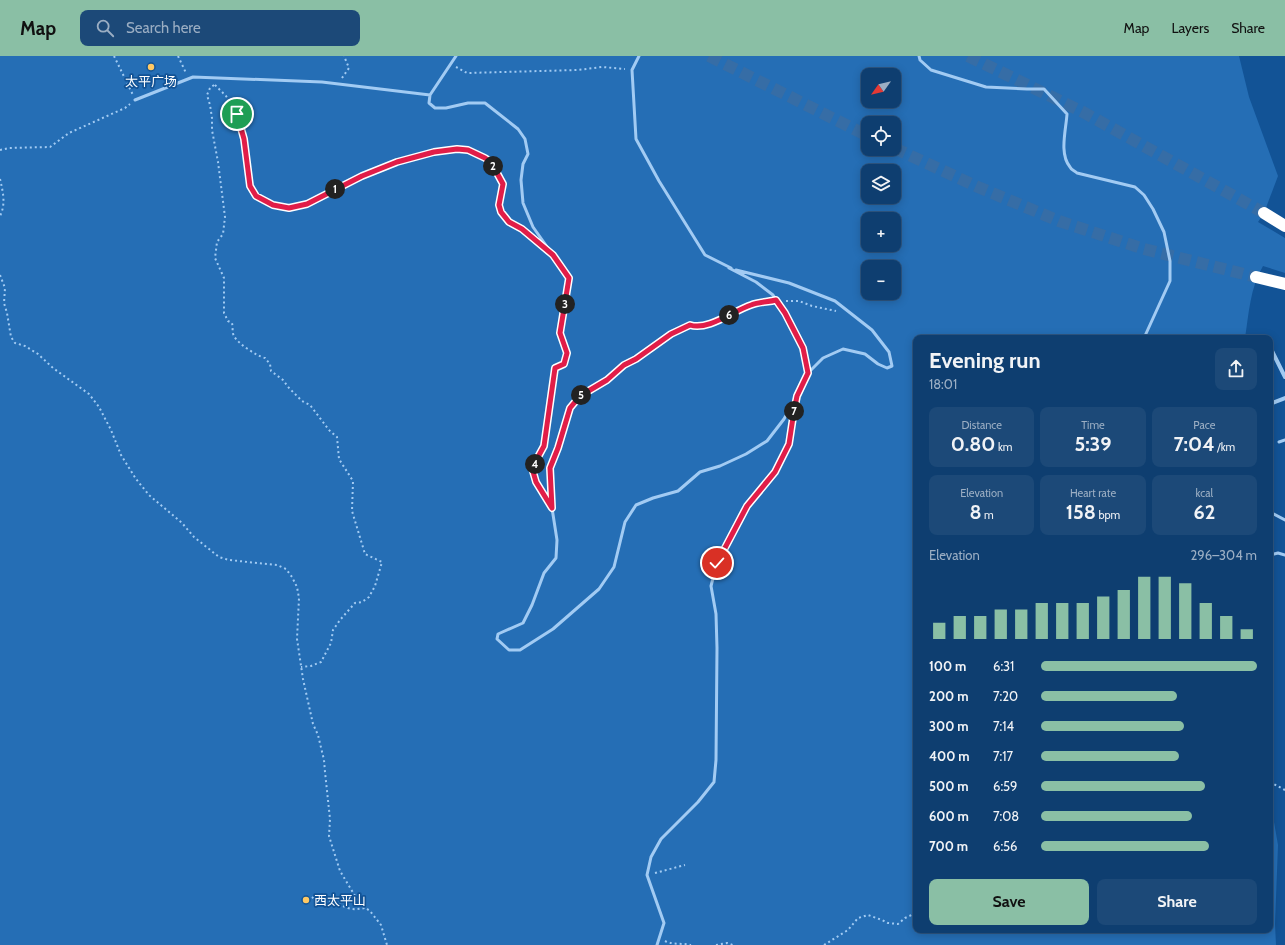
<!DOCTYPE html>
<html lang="en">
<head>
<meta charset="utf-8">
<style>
	body { margin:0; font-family:Cabin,"Noto Sans SC",sans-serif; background:#1c4978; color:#f1f3f6; height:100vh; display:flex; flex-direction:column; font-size:15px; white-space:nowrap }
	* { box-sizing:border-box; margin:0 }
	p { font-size:13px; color:#9baec3 }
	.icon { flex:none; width:22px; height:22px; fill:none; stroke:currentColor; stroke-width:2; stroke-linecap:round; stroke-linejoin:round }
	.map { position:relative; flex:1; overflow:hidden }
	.details { position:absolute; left:913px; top:279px; width:360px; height:598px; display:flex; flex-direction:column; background:#0e3e70; border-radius:8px; box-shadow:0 2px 10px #0003,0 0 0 1px #2e5783 }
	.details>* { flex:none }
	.needle { width:26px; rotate:236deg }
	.tools { position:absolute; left:861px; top:12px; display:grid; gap:8px }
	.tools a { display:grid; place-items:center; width:40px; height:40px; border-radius:8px; background:#0e3e70; box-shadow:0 2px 10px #0003,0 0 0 1px #2e5783; font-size:20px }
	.pin { position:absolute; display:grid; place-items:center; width:34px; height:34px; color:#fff; margin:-17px; border:2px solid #fff; border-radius:50%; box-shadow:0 1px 4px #0007 }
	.km { position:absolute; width:20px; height:20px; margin:-10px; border-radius:50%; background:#222; color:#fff; font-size:11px; line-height:20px; text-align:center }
	.round { display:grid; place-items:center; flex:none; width:42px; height:42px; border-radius:8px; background:#1c4978 }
	.headline { display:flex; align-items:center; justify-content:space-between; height:68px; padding:0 16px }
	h1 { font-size:22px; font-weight:700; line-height:30px }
	.figures { display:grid; grid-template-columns:repeat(3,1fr); gap:6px; height:68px; padding:4px 16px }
	.figures div { display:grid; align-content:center; border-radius:8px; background:#1c4978; text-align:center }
	.figures b { font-size:20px; font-weight:700 }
	.figures small { font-size:11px; font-weight:400 }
	.figures p { font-size:11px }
	.chart { height:112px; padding:8px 16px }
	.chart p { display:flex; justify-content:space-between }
	.chart svg { width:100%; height:72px; margin-top:4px; stroke:#8abfa5; stroke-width:6 }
	.cta { display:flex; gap:8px; margin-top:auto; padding:8px 16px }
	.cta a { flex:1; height:46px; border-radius:8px; background:#8abfa5; color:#111; font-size:16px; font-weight:700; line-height:46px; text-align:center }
	.cta a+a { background:#1c4978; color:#f1f3f6 }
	ul { padding:0 16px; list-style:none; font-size:13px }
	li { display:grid; grid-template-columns:64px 48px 1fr; align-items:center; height:30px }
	li i { height:10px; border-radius:5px; background:#8abfa5 }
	header { display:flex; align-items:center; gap:24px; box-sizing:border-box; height:56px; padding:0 20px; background:#8abfa5; color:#111 }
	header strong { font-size:19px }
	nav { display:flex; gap:22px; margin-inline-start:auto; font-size:14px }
	.search { width:280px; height:36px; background:#1c4978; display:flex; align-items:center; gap:10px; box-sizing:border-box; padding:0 14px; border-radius:8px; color:#9baec3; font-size:15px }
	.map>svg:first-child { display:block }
	.green { fill:#256eb5; fill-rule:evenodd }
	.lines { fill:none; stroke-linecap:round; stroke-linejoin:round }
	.highway-tunnel { stroke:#366da6; stroke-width:12; stroke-dasharray:12 6; stroke-linecap:butt }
	.path { stroke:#a2cbf3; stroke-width:2; stroke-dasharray:2 3; stroke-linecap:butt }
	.lane { stroke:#a2cbf3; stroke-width:3 }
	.street { stroke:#a2cbf3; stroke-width:4 }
	.highway { stroke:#fff; stroke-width:12 }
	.route-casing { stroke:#fff; stroke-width:8 }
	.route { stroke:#e11d48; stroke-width:5 }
	.poi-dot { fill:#ffc964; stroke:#125396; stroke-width:1.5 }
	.labels { text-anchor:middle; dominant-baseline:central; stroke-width:3.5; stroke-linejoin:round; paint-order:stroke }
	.poi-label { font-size:13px; fill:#fff; stroke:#125396 }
</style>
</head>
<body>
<header>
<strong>Map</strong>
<div class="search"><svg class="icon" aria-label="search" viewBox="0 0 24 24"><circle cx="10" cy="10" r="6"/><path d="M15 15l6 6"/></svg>Search here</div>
<nav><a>Map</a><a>Layers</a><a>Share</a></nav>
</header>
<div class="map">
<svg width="1285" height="889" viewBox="0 0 1285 889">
	<rect width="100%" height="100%" fill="#125396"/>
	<path class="green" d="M 0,0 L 1239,0 L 1249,41 L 1278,120 L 1264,157 L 1258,166 L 1285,182 L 1285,217 L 1263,210 C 1250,232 1249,257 1245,282 L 916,282 L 916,874 L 1270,874 L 1270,743 L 1278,789 L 1275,868 L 1276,889 L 0,889 ZM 868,19 L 894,19 L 894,45 L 868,45 ZM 868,67 L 894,67 L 894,93 L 868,93 ZM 868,115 L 894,115 L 894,141 L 868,141 ZM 868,163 L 894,163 L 894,189 L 868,189 ZM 868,211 L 894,211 L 894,237 L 868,237 Z"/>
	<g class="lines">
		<path class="highway-tunnel" d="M 709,0 L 868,80
			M 968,0 L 1083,56 L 1264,157
			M 894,92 L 978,131 L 1059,165 L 1144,193 L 1256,221"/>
		<path class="path" d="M 114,0 L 133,39
			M 178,0 L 186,17
			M 456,11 L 467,17 L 578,14 L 602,11 L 625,13
			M 342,22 L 349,12 L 344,0
			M 214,29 L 210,32 L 207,39 L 210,49 L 212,62 L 212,74 L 218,106 L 225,161 L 223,178 L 217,186 L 215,202 L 224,222 L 224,257 L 228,265 L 232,267 C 233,271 232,277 234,280 C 238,288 257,300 265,302 L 270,308 L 271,315 L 283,324 L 289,332 L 302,345 L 310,349 L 329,374 L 337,381 L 339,403 L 353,425 L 352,455 L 365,498 L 382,506 L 375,530 L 369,541 L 362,546 L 355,547 L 340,564 L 333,574 L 331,587 L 321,606 L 311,610 L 301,611
			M 215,29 L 226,40 L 237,57 L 244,83 L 250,130 L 256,141 L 273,149 L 289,152 L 307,148 L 362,120 L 397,106 L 434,96 L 457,93 L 468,94 L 485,102 L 491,106 L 503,128 C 502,134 500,141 500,147 C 498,163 520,171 529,179
			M 0,94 L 9,92 L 50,91 L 69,77 L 125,52 L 130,48
			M 0,123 C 3,136 6,148 0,160
			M 0,219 L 5,232 L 4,247 L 7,257 L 11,281 L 15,287 L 25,290 L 38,298 L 53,312 L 89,338 L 99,351 L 111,374 L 121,399 L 136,423 L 149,439 L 182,467 L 194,481 L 219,501 L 229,504 L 277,509 L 286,513 L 292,521 L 297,531 L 299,542 L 297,583 L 303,623 L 313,668 L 318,679 L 324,704 L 325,716 L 330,763 L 329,780 L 340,815 L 360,848 L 370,855 L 381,869 L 387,889
			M 786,245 L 799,245 L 812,250 L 836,255
			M 552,438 L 550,412 L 558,392 L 565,366 L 570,352 L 580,340 L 607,324 L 624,309 L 636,303 L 671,278 L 690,269 C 708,275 733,255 751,249 C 757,247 764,247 770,245
			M 1270,726 L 1285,734
			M 655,817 L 685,809
			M 312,841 L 320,848 C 337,842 335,848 348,852 C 354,854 359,853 365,852
			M 665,885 C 673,889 682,887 691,889
			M 716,889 L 727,887 L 733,889
			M 824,889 L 848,874 L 858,862 L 868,859 L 882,864 L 888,867 L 898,868 L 905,862 L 916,857"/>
		<path class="lane" d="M 456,0 L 430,39 L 429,47 L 435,52 L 446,52 L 468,47 L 485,47 L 518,73 L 525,83 L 528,98 L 523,108 L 521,124 L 523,147 L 533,171 L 569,222 L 560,277 L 567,297 L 564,308 L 555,312 L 544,390 L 532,412 L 536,426 L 552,452 L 557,484 L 556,502 L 544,517 L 532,549 L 523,567 L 498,578 L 497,583 L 509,594 L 520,594 L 553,573 L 599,533 L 614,511 L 625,466 L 636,449 L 653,442 L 678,435 L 700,416 L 720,410 L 746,398 L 767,385 L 784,363 L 797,340
			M 639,0 L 632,14 L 636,83 L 659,125 L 705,199 L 731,212
			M 919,0 L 920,4 L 931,14 L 986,31 L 1027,33 L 1044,33 L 1067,58 C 1066,74 1059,98 1070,111 C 1071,114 1075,115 1077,117 L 1135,131 L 1144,139 L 1153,153 L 1164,176 L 1170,205 L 1170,225 L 1144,282
			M 135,44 L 193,21 L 322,26 L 430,39
			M 736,214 L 789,227 L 835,245 L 872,274 L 889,296 L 892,310 L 887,312 L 878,308 L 865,298 L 843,293 L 823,302 L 808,317
			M 1279,386 L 1285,384
			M 1270,456 L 1285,464
			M 1270,499 L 1278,497 L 1285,499
			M 1270,538 L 1272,547 L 1271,580 L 1270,582
			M 657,889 L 664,867 L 647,819 L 651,801 L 661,783 L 698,746 L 714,726 L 716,704 L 717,592 L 716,558 L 711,530 L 717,507 L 747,450 L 775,416 L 789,389 L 794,355 L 797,340 L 808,317 L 803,292 L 785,257 L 773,239 L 756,226 L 729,212"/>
		<path class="street" d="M 1270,291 L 1285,321
			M 1270,348 L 1285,342"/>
		<path class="highway" d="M 1264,157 L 1285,170
			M 1256,221 L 1285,228"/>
	</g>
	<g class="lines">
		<g class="route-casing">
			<path id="route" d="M 237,58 L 244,83 L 250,130 L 256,140 L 273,149 L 289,152 L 307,148 L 362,120 L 397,106 L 434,96 L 457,93 L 468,94 L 485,102 L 491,106 L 503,128 L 499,149 L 501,156 L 509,166 L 522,173 L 553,199 L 569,222 L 560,277 L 567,297 L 564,308 L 555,312 L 544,390 L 532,412 L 536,426 L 552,452 L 550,412 L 558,392 L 570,352 L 580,340 L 607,324 L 624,309 L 636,303 L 671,278 L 690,269 C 708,275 733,255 751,249 C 759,246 768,246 776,244 L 785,257 L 803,292 L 808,317 L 797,340 L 794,355 L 789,388 L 775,416 L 747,450 L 717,507"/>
		</g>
		<use href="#route" class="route"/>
	</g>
	<g class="poi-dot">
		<circle cx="151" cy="11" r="4"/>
		<circle cx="306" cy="844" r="4"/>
	</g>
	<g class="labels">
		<g class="poi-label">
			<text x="151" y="25">太平广场</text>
			<text x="314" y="844" text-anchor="start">西太平山</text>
		</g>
	</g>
</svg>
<div class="tools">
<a><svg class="needle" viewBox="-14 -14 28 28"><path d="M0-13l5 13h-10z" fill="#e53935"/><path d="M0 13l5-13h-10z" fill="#9baec3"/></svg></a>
<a><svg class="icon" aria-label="locate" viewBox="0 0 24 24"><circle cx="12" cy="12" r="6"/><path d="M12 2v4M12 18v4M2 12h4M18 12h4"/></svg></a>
<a><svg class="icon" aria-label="layers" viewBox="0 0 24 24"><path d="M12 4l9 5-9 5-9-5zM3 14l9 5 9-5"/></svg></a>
<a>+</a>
<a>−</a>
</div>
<div class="pin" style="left:237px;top:58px;background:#1e9e55"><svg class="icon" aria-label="arrive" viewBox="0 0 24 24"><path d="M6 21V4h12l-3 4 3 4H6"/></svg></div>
<div class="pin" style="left:717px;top:507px;background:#d93025"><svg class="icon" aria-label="check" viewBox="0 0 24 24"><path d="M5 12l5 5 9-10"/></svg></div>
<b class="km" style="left:335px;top:133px">1</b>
<b class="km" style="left:493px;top:110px">2</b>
<b class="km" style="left:565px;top:248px">3</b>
<b class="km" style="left:535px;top:408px">4</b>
<b class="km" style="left:581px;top:339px">5</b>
<b class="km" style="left:729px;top:259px">6</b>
<b class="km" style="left:794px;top:355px">7</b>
<section class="details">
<div class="headline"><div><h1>Evening run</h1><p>18:01</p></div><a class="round"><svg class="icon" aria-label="share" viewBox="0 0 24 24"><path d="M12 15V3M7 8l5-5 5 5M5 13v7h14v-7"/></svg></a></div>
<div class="figures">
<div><p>Distance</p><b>0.80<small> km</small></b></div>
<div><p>Time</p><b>5:39</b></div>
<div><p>Pace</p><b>7:04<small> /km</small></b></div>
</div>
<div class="figures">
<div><p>Elevation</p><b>8<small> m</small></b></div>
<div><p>Heart rate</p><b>158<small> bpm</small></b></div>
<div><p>kcal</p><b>62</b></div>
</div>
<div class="chart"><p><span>Elevation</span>296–304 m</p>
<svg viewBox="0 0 160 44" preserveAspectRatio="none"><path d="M5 44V34M15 44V30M25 44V30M35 44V26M45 44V26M55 44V22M65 44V22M75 44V22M85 44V18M95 44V14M105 44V6M115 44V6M125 44V10M135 44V22M145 44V30M155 44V38"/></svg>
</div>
<ul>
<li><b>100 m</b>6:31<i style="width:100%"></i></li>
<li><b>200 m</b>7:20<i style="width:63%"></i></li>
<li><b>300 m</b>7:14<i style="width:66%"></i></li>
<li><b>400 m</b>7:17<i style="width:64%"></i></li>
<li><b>500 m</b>6:59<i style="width:76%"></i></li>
<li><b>600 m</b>7:08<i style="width:70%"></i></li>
<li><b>700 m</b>6:56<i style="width:78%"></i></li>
</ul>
<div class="cta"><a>Save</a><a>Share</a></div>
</section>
</div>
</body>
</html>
